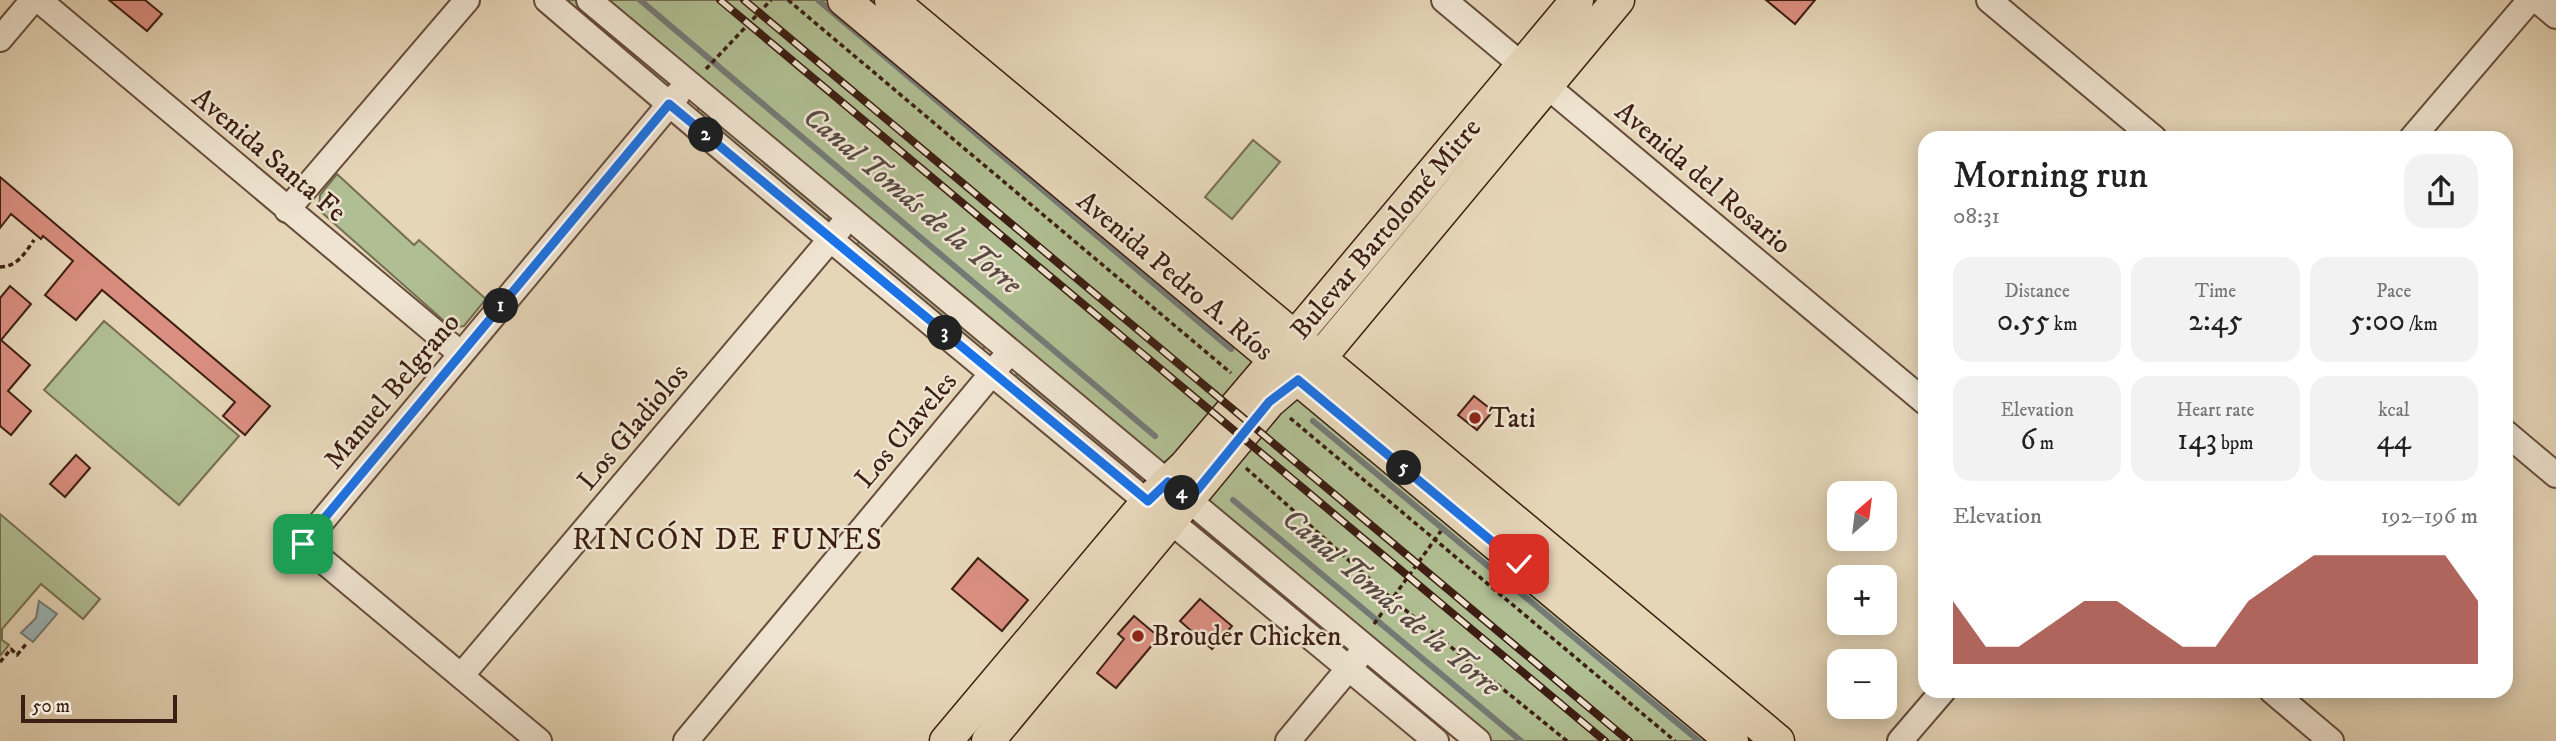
<!DOCTYPE html>
<html lang="en">
<head>
<meta charset="utf-8">
<style>
	body { margin:0; font-family:"IM FELL DW Pica",serif; background:#f2f2f2; color:#222; height:100vh; display:flex; flex-direction:column; font-size:26px; white-space:nowrap }
	* { box-sizing:border-box; margin:0 }
	p { font-size:23px; color:#767676 }
	.icon { flex:none; width:38px; height:38px; fill:none; stroke:currentColor; stroke-width:2; stroke-linecap:round; stroke-linejoin:round }
	.map { position:relative; flex:1; overflow:hidden }
	.details { position:absolute; left:1918px; top:131px; width:595px; height:567px; display:flex; flex-direction:column; background:#fff; border-radius:21px; box-shadow:0 4px 18px #0003 }
	.details>* { flex:none }
	.needle { width:46px; rotate:28deg }
	.fabs { position:absolute; left:1827px; top:481px; display:grid; gap:14px }
	.fabs a { display:grid; place-items:center; width:70px; height:70px; border-radius:14px; background:#fff; box-shadow:0 4px 18px #0003; font-size:35px }
	.scale { position:absolute; left:21px; bottom:18px; width:156px; box-sizing:border-box; padding-left:7px; border:4px solid #3d1e12; border-top:0; font-size:19px; line-height:24px; white-space:nowrap; color:#3d1e12; -webkit-text-stroke:5px #efe4d1; paint-order:stroke }
	.pin { position:absolute; display:grid; place-items:center; width:60px; height:60px; color:#fff; margin:-30px; border-radius:14px; box-shadow:0 4px 10px #0006 }
	.km { position:absolute; width:35px; height:35px; margin:-18px; border-radius:50%; background:#222; color:#fff; font-size:19px; line-height:35px; text-align:center }
	.round { display:grid; place-items:center; flex:none; width:74px; height:74px; border-radius:21px; background:#f2f2f2 }
	.head { display:flex; align-items:center; justify-content:space-between; height:119px; padding:0 35px }
	h1 { font-size:38px; font-weight:600; line-height:52px }
	.figures { display:grid; grid-template-columns:repeat(3,1fr); gap:10px; height:119px; padding:7px 35px }
	.figures div { display:grid; align-content:center; border-radius:18px; background:#f2f2f2; text-align:center }
	.figures b { font-size:30px; font-weight:600 }
	.figures small { font-size:19px; font-weight:400 }
	.figures p { font-size:19px }
	.chart { height:196px; padding:14px 35px }
	.chart p { display:flex; justify-content:space-between }
	.chart svg { width:100%; height:126px; margin-top:7px; fill:#8f2418; opacity:.7 }
	.map>svg:first-child { display:block }
	.green { fill:#b0bf93; stroke:#766e52; stroke-width:2 }
	.water { fill:#9ab7b9; stroke:#757a76; stroke-width:2 }
	.lines { fill:none; stroke-linecap:round; stroke-linejoin:round }
	.stream { stroke:#757a76; stroke-width:6 }
	.building { fill:#db8f81; stroke:#3d1e12; stroke-width:2 }
	.minor-casing { stroke:#674c3c; stroke-width:28 }
	.major-casing { stroke:#3d1e12; stroke-width:35 }
	.path { stroke:#3d1e12; stroke-width:3.5; stroke-dasharray:5 3.5; stroke-linecap:butt }
	.minor { stroke:#efe4d1; stroke-width:24 }
	.major { stroke:#e6d6b8; stroke-width:32 }
	.rail-casing { stroke:#3d1e12; stroke-width:8 }
	.rail { stroke:#efe4d1; stroke-width:5; stroke-dasharray:16; stroke-linecap:butt }
	.route-casing { stroke:#fff; stroke-width:14 }
	.route { stroke:#1a73e8; stroke-width:9 }
	.poi-dot { fill:#8f2418; stroke:#efe4d1; stroke-width:2.5 }
	.labels { text-anchor:middle; dominant-baseline:central; stroke-width:5; stroke-linejoin:round; paint-order:stroke }
	.street-label { font-size:28px; fill:#3d1e12; stroke:#efe4d1 }
	.poi-label { font-size:28px; fill:#3d1e12; stroke:#efe4d1; text-anchor:start }
	.water-label { font-size:30px; font-style:italic; fill:#594c44; stroke:#efe4d1 }
	.neighbourhood-label { font-size:30px; letter-spacing:2px; fill:#3d1e12; stroke:#efe4d1 }
</style>
</head>
<body>
<div class="map">
<svg width="2556" height="741" viewBox="0 0 2556 741">
	<rect width="100%" height="100%" fill="#e6d6b8"/>
	<filter id="stains"><feTurbulence type="fractalNoise" baseFrequency=".00286" numOctaves="4"/><feColorMatrix values="0 0 0 0 .2 0 0 0 0 .09 0 0 0 0 .02 0 0 0 .5 -.17"/></filter>
	<radialGradient id="worn" r=".72"><stop offset=".6" stop-color="#630" stop-opacity="0"/><stop offset="1" stop-color="#630" stop-opacity=".3"/></radialGradient>
	<path class="green" d="M 558,0 L 582,0 L 669,82 L 666,86 Z
		M 589,0 L 891,0 L 1778,741 L 1478,741 Z
		M 699,106 L 830,214 L 828,219 L 823,221 L 696,114 Z
		M 1253,140 L 1280,162 L 1232,219 L 1205,197 Z
		M 337,174 L 414,245 L 419,240 L 486,299 L 464,326 L 452,328 L 319,210 L 320,195 Z
		M 860,241 L 986,344 L 983,350 L 976,349 L 856,245 Z
		M 104,321 L 239,436 L 179,505 L 44,390 Z
		M 1018,372 L 1143,474 L 1138,479 L 1014,378 Z
		M 0,514 L 100,599 L 83,619 L 41,584 L 2,629 L 2,640 L 9,645 L 0,656 Z
		M 1201,523 L 1350,647 L 1346,653 L 1197,533 L 1197,527 Z"/>
	<path class="water" d="M 39,601 L 57,614 L 33,642 L 21,633 L 36,618 Z"/>
	<g class="lines">
		<path class="stream" d="M 640,0 L 1155,436
			M 818,0 L 1231,349
			M 1313,421 L 1699,741
			M 1233,500 L 1521,741"/>
	</g>
	<path class="building" d="M 109,0 L 145,0 L 162,14 L 147,31 Z
		M 1766,0 L 1815,0 L 1795,24 Z
		M 0,177 L 270,406 L 245,435 L 223,416 L 235,402 L 102,290 L 76,320 L 45,295 L 73,261 L 43,236 L 41,239 L 11,214 L 0,228 Z
		M 10,286 L 31,304 L 1,340 L 30,365 L 8,391 L 31,411 L 11,435 L 0,426 L 0,298 Z
		M 1474,396 L 1493,411 L 1477,430 L 1458,415 Z
		M 76,455 L 90,468 L 65,497 L 50,484 Z
		M 978,558 L 1028,600 L 1002,631 L 952,589 Z
		M 1200,599 L 1232,626 L 1212,649 L 1180,621 Z
		M 1134,616 L 1159,637 L 1116,688 L 1097,673 L 1124,639 L 1118,634 Z"/>
	<g class="lines">
		<g class="minor-casing">
			<path id="minor" d="M 39,0 L 461,354
				M 547,0 C 840,251 1139,494 1436,741
				M 589,0 L 1478,741
				M 1444,0 L 1925,402
				M 1989,0 L 2154,138
				M 2537,0 L 2556,16
				M 0,39 L 33,0
				M 2412,138 L 2530,0
				M 287,210 L 467,0
				M 2506,433 L 2556,475
				M 461,676 L 840,228
				M 2272,691 L 2331,741
				M 539,741 L 303,544 L 678,94
				M 686,741 L 1003,360
				M 1288,741 L 1359,656
				M 1900,741 L 1943,691"/>
		</g>
		<g class="major-casing">
			<path id="major" d="M 844,0 L 1732,741
				M 891,0 L 1778,741
				M 946,741 L 1148,501 L 1185,466 L 1294,338 L 1577,0
				M 988,741 L 1269,402 L 1319,359 L 1618,0"/>
		</g>
		<path class="path" d="M 788,0 L 1231,373
			M 706,69 L 771,0
			M 0,267 C 17,267 25,253 34,240
			M 1290,418 L 1675,741
			M 1246,468 L 1393,600 L 1567,741
			M 1374,624 L 1441,531
			M 0,662 L 11,649 L 17,655 L 27,643"/>
		<use href="#minor" class="minor"/>
		<use href="#major" class="major"/>
		<g class="rail-casing">
			<path id="rail" d="M 720,0 L 1605,741
				M 744,0 L 1629,741"/>
		</g>
		<use href="#rail" class="rail"/>
	</g>
	<g class="lines">
		<g class="route-casing">
			<path id="route" d="M 303,544 L 669,104 L 1148,501 L 1168,482 L 1190,499 L 1269,402 L 1298,380 L 1519,564"/>
		</g>
		<use href="#route" class="route"/>
	</g>
	<g class="poi-dot">
		<circle cx="1475" cy="418" r="7"/>
		<circle cx="1138" cy="636" r="7"/>
	</g>
	<g class="labels">
		<g class="street-label">
			<text transform="translate(269 155) rotate(40)">Avenida Santa Fe</text>
			<text transform="translate(1703 178) rotate(40)">Avenida del Rosario</text>
			<text transform="translate(1386 229) rotate(-50)">Bulevar Bartolomé Mitre</text>
			<text transform="translate(1175 276) rotate(40)">Avenida Pedro A. Ríos</text>
			<text transform="translate(392 391) rotate(-50)">Manuel Belgrano</text>
			<text transform="translate(633 427) rotate(-50)">Los Gladiolos</text>
			<text transform="translate(906 430) rotate(-50)">Los Claveles</text>
		</g>
		<g class="poi-label">
			<text x="1489" y="418">Tati</text>
			<text x="1152" y="636">Brouder Chicken</text>
		</g>
		<g class="water-label">
			<text transform="translate(912 201) rotate(40)">Canal Tomás de la Torre</text>
			<text transform="translate(1391 603) rotate(40)">Canal Tomás de la Torre</text>
		</g>
		<g class="neighbourhood-label">
			<text x="728" y="540">RINCÓN DE FUNES</text>
		</g>
	</g>
	<rect width="100%" height="100%" filter="url(#stains)"/>
	<rect width="100%" height="100%" fill="url(#worn)"/>
</svg>
<div class="fabs">
<a><svg class="needle" viewBox="-14 -14 28 28"><path d="M0-13l5 13h-10z" fill="#e53935"/><path d="M0 13l5-13h-10z" fill="#767676"/></svg></a>
<a>+</a>
<a>−</a>
</div>
<div class="scale">50 m</div>
<div class="pin" style="left:303px;top:544px;background:#1e9e55"><svg class="icon" aria-label="arrive" viewBox="0 0 24 24"><path d="M6 21V4h12l-3 4 3 4H6"/></svg></div>
<div class="pin" style="left:1519px;top:564px;background:#d93025"><svg class="icon" aria-label="check" viewBox="0 0 24 24"><path d="M5 12l5 5 9-10"/></svg></div>
<b class="km" style="left:501px;top:306px">1</b>
<b class="km" style="left:706px;top:135px">2</b>
<b class="km" style="left:945px;top:333px">3</b>
<b class="km" style="left:1182px;top:493px">4</b>
<b class="km" style="left:1404px;top:468px">5</b>
<section class="details">
<div class="head"><div><h1>Morning run</h1><p>08:31</p></div><a class="round"><svg class="icon" aria-label="share" viewBox="0 0 24 24"><path d="M12 15V3M7 8l5-5 5 5M5 13v7h14v-7"/></svg></a></div>
<div class="figures">
<div><p>Distance</p><b>0.55<small> km</small></b></div>
<div><p>Time</p><b>2:45</b></div>
<div><p>Pace</p><b>5:00<small> /km</small></b></div>
</div>
<div class="figures">
<div><p>Elevation</p><b>6<small> m</small></b></div>
<div><p>Heart rate</p><b>143<small> bpm</small></b></div>
<div><p>kcal</p><b>44</b></div>
</div>
<div class="chart"><p><span>Elevation</span>192–196 m</p>
<svg viewBox="0 0 160 44" preserveAspectRatio="none"><path d="M0 44V22L10 38L20 38L30 30L40 22L50 22L60 30L70 38L80 38L90 22L100 14L110 6L120 6L130 6L140 6L150 6L160 22V44z"/></svg>
</div>
</section>
</div>
</body>
</html>
